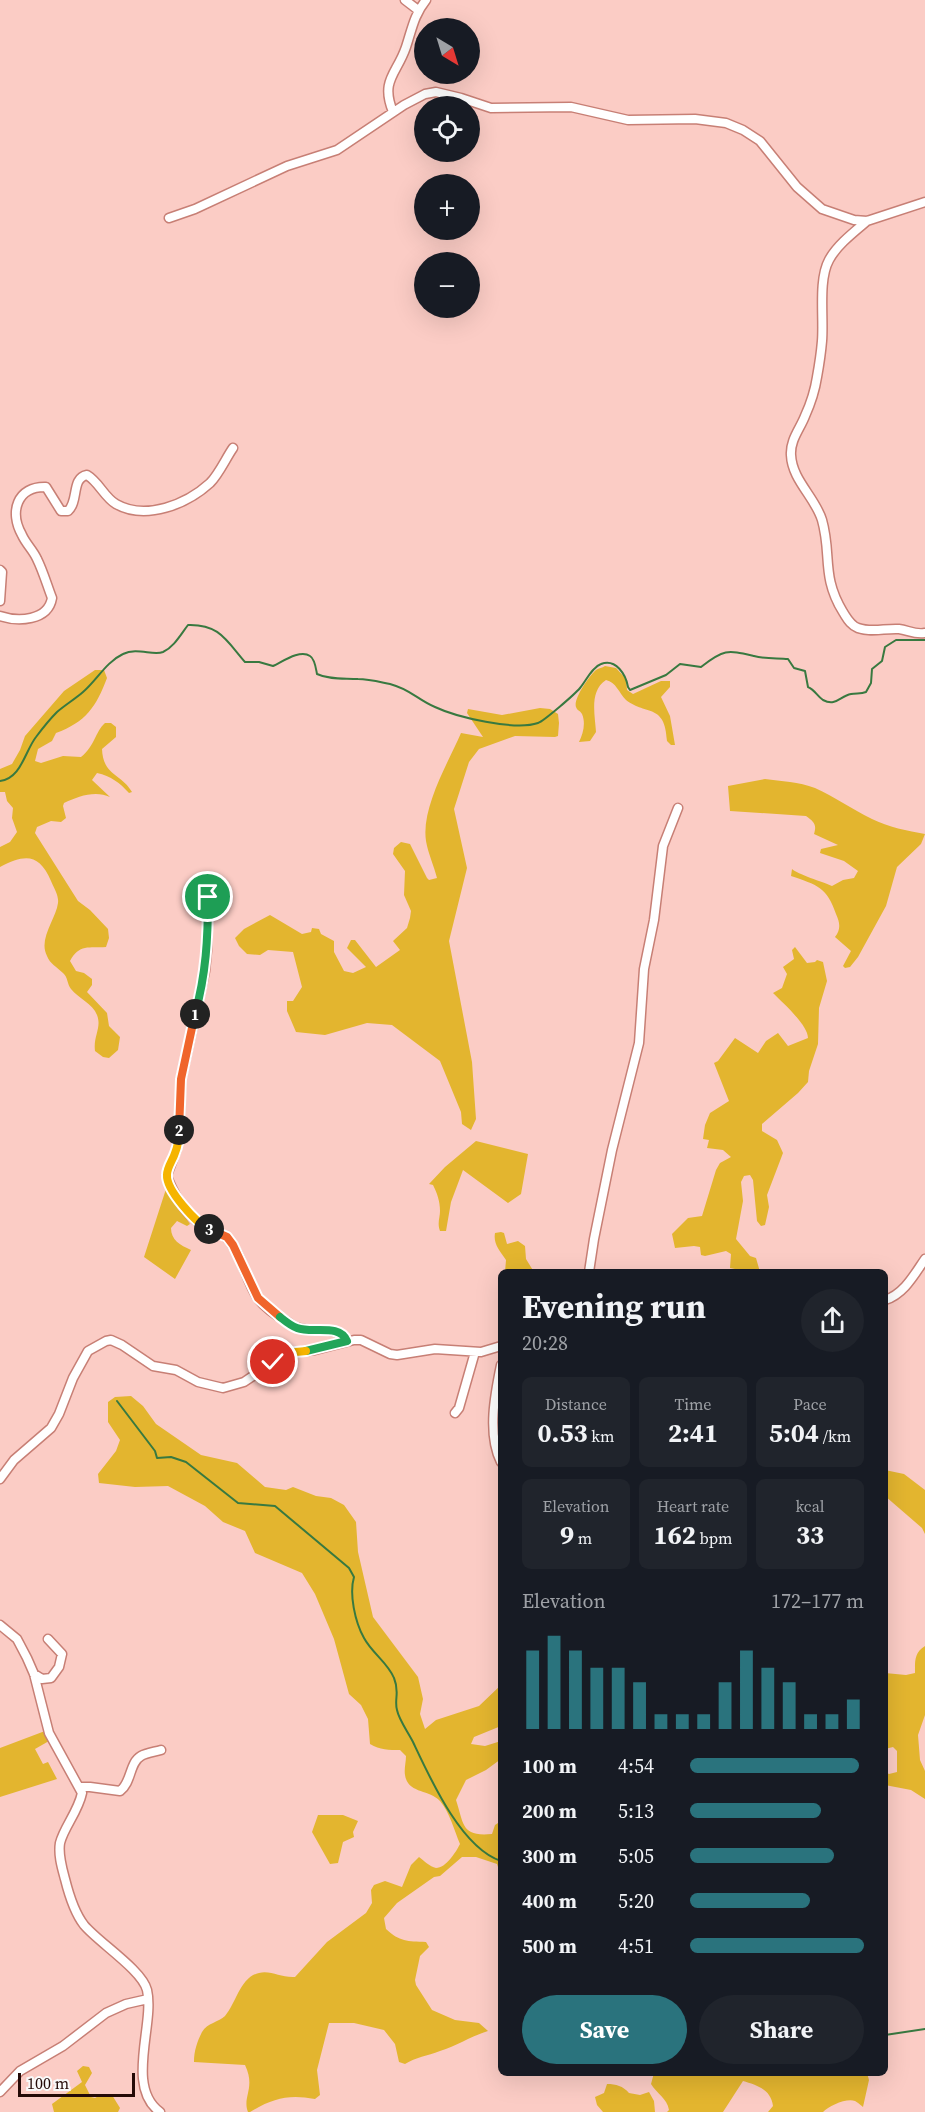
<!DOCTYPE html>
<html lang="en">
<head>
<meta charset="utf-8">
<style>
	body { margin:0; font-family:"Source Serif 4",serif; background:#20242c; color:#f1f3f6; height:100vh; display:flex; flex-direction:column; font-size:22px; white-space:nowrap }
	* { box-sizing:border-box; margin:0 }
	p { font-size:20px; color:#9ea1a6 }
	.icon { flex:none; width:33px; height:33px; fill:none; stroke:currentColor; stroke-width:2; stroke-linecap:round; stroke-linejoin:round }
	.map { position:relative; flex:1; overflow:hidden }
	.drawer { position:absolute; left:498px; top:1269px; width:390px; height:807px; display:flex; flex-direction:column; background:#171b24; border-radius:9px; box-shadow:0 6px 24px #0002 }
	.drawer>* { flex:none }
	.needle { width:39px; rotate:142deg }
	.controls { position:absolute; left:414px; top:18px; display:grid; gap:12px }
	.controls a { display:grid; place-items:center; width:66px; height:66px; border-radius:50%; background:#171b24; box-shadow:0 6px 24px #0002; font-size:30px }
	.scale { position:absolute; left:18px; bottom:15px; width:117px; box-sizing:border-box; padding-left:6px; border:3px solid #240a07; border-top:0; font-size:16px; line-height:21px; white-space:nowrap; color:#240a07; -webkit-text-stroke:4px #f9f9f9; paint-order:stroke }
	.pin { position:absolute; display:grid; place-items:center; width:51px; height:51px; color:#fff; margin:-26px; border:3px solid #fff; border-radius:50%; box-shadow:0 2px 6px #0007 }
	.km { position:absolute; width:30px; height:30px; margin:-15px; border-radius:50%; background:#222; color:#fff; font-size:16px; line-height:30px; text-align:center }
	.round { display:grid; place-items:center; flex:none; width:63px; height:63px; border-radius:32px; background:#20242c }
	.headline { display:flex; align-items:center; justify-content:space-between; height:102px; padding:0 24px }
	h1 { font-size:33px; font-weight:700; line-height:45px }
	.metrics { display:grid; grid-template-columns:repeat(3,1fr); gap:9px; height:102px; padding:6px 24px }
	.metrics div { display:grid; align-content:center; border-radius:9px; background:#20242c; text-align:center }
	.metrics b { font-size:26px; font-weight:700 }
	.metrics small { font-size:16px; font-weight:400 }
	.metrics p { font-size:16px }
	.chart { height:168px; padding:12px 24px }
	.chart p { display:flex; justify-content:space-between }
	.chart svg { width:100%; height:108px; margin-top:6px; stroke:#2a737d; stroke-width:6 }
	.primary-button { display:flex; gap:12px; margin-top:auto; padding:12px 24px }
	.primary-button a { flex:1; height:69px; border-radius:36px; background:#2a737d; color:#fff; font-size:24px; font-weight:700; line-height:69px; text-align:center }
	.primary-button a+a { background:#20242c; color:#f1f3f6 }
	ul { padding:0 24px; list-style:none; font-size:20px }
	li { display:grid; grid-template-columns:96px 72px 1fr; align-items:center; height:45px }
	li i { height:15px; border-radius:8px; background:#2a737d }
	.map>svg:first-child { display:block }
	.green { fill:#e3b52f }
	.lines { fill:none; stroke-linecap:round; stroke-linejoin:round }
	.stream { stroke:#387940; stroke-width:2 }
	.minor-casing { stroke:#c77f75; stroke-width:11 }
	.minor { stroke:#fff; stroke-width:8 }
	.split-1-casing { stroke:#fff; stroke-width:12 }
	.split-2-casing { stroke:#fff; stroke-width:12 }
	.split-3-casing { stroke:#fff; stroke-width:12 }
	.split-4-casing { stroke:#fff; stroke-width:12 }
	.split-5-casing { stroke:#fff; stroke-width:12 }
	.split-6-casing { stroke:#fff; stroke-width:12 }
	.split-1 { stroke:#22a559; stroke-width:8 }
	.split-2 { stroke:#f0652b; stroke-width:8 }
	.split-3 { stroke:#f5b400; stroke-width:8 }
	.split-4 { stroke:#f0652b; stroke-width:8 }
	.split-5 { stroke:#22a559; stroke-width:8 }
	.split-6 { stroke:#f5b400; stroke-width:8 }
</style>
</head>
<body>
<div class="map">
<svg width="925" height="2112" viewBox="0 0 925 2112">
	<rect width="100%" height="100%" fill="#fbccc5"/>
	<path class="green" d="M 605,666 L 616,668 L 626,679 L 627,690 L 633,694 L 661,681 L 670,681 L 670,687 L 661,697 L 670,716 L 675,745 L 671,745 L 667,741 C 665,703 647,716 626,700 C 619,693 616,682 606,680 C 589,691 595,715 596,732 L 590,741 L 579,742 C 583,734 586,723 582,714 C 579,709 578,712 576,707 C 573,699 590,675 596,670 C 599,668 602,668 605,666 Z
		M 95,670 L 104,670 L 107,678 C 96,707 86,722 56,733 L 52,741 L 38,749 L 35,761 L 41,763 L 63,756 L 81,757 C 95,746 95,732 105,723 L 111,723 L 116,727 L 116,737 L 102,749 C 103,776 122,774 132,792 L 129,793 C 120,783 111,776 97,773 L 92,780 L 110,797 C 96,790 78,796 64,803 L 63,806 L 66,818 L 61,822 L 51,821 L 37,827 L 35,833 L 78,901 L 90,910 L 108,929 L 109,938 L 106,947 C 89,948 79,944 70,961 L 76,971 L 84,973 L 92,979 L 92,985 L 87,992 L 107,1013 L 109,1026 L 120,1037 L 118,1050 L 109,1058 L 103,1057 L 95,1051 C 93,1036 102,1028 97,1015 C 93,1004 78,998 71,989 C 67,984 68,977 63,973 C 57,967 50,964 47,956 C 38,939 56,919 58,903 C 59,896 54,888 51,881 C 39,853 25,854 0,867 L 0,847 L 10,842 L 17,832 L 12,818 L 13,808 L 7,801 L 5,792 L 0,792 L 0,769 L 12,764 L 20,750 L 25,736 L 64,691 Z
		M 540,708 L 550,709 L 558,714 L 559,723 L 558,736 L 555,737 L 515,736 L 479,749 L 469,762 L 454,809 L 467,868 L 449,941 L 472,1062 L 476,1119 L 471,1130 L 462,1124 L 461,1112 L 440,1061 L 392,1025 L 367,1023 L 325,1035 L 296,1032 L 287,1011 L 287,1001 L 293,1001 L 302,987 L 293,952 L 268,950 L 260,955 L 247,954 L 239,946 L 235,938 L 244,929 L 270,915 L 302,934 L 311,932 L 312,928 L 319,929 L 321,934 L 334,941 L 334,952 L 344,971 L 353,973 L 366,967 L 347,948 L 351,940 L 355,940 L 376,967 L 400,950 L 393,941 L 407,928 L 410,918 L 411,911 L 404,895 L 405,871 L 393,854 L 394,848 L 401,842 L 410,844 L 427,878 L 429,880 L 437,878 C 434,866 428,853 426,841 C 421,808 448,763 461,733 L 483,737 L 467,713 L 468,709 L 502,715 Z
		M 765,779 C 781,781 799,782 815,788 C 835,797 852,809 872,819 C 888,827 908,831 925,834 L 921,844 L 897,867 L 886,906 L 858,957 L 850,967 L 845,968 L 843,966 L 851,951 L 835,937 C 841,929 840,923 836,914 C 827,887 817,885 791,876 L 792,869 C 797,874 823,882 832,886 L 843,880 L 854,878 L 858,871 L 844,861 L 820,853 L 821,849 L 838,845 L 814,834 C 817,824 814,822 806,816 L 730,811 L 728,786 Z
		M 795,947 L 807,963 L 815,962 L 817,960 L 823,962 L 827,981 L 819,1008 L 818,1044 L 809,1071 L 808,1082 L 798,1093 L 762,1124 L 762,1131 L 777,1140 L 783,1153 L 767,1195 L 769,1207 L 765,1225 L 761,1226 L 757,1221 L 753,1180 L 750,1175 L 744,1176 L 741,1182 L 743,1201 L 736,1239 L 750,1256 L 756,1258 L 760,1272 L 737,1272 L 735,1269 L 730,1268 L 731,1254 L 726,1251 L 705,1256 L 701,1255 L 700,1247 L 694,1246 L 675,1248 L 672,1234 L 688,1218 L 702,1216 L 716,1170 L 720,1163 L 731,1157 L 723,1150 L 707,1148 L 709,1140 L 703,1139 L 705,1125 L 710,1113 L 729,1101 L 714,1063 L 718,1061 L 735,1038 L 758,1053 L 766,1041 L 778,1033 L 788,1046 L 808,1038 C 808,1025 783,1003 773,993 L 782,988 L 787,974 L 783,967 L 794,959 L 792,950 Z
		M 476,1141 L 528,1154 L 521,1194 L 508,1203 L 463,1170 L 451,1202 L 446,1231 L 440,1231 C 437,1223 440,1218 440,1211 C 440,1201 437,1193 433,1185 L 429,1184 L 445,1167 Z
		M 166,1189 L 190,1224 L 187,1226 L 177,1221 L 171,1228 C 171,1240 180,1245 191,1250 L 175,1279 L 144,1257 Z
		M 501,1232 L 504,1233 L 507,1244 L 518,1241 L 525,1246 L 526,1259 L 534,1272 L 505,1272 L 506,1260 C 500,1251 493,1244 495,1233 Z
		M 131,1396 L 143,1406 L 156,1424 L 201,1455 L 237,1463 L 265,1487 L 286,1490 L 293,1487 L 316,1496 L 331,1498 L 344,1505 L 356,1522 L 358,1552 L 373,1617 L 418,1677 L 423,1699 L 420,1714 L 425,1729 L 436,1720 L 479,1706 L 501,1685 L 501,1726 L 474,1737 L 471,1744 L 485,1746 L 501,1741 L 501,1759 L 486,1770 L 466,1780 L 456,1800 C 464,1824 461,1837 492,1834 L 495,1825 L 501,1821 L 501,1876 L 497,1864 L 476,1857 L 462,1857 L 440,1876 L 434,1877 L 397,1903 L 384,1918 L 386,1929 C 400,1942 407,1941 426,1942 L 429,1947 L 420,1956 L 415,1980 L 416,1985 L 432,2010 L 455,2020 L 479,2023 L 488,2031 C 471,2036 457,2046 440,2051 C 427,2056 416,2057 405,2064 L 399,2062 L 395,2044 L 384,2030 L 354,2023 L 329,2023 L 317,2070 L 320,2095 L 315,2099 C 289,2094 273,2098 250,2112 L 248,2112 C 242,2097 256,2088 245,2065 L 194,2062 C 194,2051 197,2042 202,2032 C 207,2023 219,2022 225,2016 C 236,2004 240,1977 259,1973 C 271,1970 281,1978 295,1977 L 327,1942 L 366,1913 L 372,1903 L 371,1890 L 374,1885 L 385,1881 L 402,1887 L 411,1865 L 419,1857 C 423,1860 430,1867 436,1868 C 446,1868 456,1852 460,1844 C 454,1830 450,1813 440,1801 C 429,1789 408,1794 405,1775 C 404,1769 406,1762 406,1756 L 400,1750 C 389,1750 380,1750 370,1744 L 368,1719 L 361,1705 L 349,1694 L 334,1639 L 315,1594 L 302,1573 L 255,1553 L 245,1531 L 223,1522 L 205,1506 L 168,1486 L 135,1487 L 99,1483 L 98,1474 L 116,1451 L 120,1440 L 108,1422 L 108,1402 L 115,1397 Z
		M 885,1470 L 904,1474 L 925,1490 L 925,1534 L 922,1528 L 885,1496 Z
		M 925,1646 L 925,1715 L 918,1735 L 920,1760 L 925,1771 L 925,1799 L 911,1790 L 885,1785 L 885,1772 L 889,1774 L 897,1772 L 897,1751 L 893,1747 L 885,1749 L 885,1673 L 906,1675 L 915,1673 C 915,1661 914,1653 925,1646 Z
		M 45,1731 L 49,1741 L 35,1749 L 43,1764 L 48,1762 L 57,1779 L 0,1797 L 0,1748 Z
		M 318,1815 L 343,1815 L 358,1821 L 353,1832 L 354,1837 L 343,1842 L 338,1863 L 330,1864 L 312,1832 Z
		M 83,2066 L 89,2067 L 92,2073 L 85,2085 L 91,2097 L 95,2098 L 100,2095 L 112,2095 L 120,2108 L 118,2112 L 54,2112 L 52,2104 L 82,2082 L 77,2071 Z
		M 654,2073 L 867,2073 L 869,2080 L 863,2107 C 862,2106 857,2102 855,2101 C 846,2098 829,2106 823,2112 L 768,2112 L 773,2106 C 771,2089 756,2085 743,2081 L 723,2112 L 667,2112 L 669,2110 C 667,2098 657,2094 651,2084 Z
		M 607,2084 C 616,2084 623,2086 629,2093 L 640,2095 L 649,2092 L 654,2101 L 655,2112 L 603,2112 L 597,2105 L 595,2097 L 604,2093 Z"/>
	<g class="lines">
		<path class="stream" d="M 0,781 C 21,779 25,751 36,737 C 42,729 50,719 57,712 C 65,705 75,699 83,692 C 97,680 106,662 123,654 C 137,647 153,656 163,652 C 174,647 181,634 188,625 C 219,624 226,640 245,662 L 259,662 L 273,666 C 282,662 300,649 310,656 C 315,659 316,669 317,674 C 330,680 345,678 358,679 C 369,679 380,682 390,684 C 410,689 418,700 435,707 C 456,717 515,731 538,723 C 544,721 575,694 580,688 C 586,681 592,667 601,664 C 616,658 626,675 628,687 L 630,690 L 666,675 L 680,664 L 701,667 C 724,649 727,650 754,656 C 765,659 777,658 788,659 L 794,668 L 805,671 L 808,687 C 815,690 817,696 823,700 C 836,707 840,696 851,694 C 857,693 861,694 866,692 L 871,683 L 872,669 L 882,661 L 885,647 L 896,640 L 925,640
			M 117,1401 L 155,1451 L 157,1458 L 171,1457 L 186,1462 L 238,1503 L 275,1506 L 349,1568 L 354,1577 C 349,1594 355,1622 364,1638 C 372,1653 388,1663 394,1678 C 400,1692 394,1699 397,1710 C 399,1720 408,1732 413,1742 C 430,1778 461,1848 501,1861
			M 885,2035 L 925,2029"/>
		<g class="minor-casing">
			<path id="minor" d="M 405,0 L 418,10
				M 393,112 C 380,80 397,74 406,47 C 412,29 414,15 426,0
				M 169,218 L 195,209 L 287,166 L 337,150 L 404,105 L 425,94 L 436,92 L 461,98 L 491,108 L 571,107 L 628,120 L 695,119 L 726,123 L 743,130 L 760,141 L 797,187 L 822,209 L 854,220 L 867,221 L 925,202
				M 867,221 C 854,232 837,245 829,260 C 818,280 824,318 822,341 C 821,353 819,366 817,377 C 815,390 810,405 805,416 C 800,429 790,440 791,455 C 792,480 815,497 822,520 C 832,555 821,576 843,612 C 847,618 850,625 858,628 C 872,633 885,628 899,629 C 908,630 915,635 925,633
				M 0,570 L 2,572 L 0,601
				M 0,616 C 18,622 48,621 52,598 C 47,585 43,571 37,559 C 33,550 26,544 22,535 C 9,512 17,486 46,487 L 61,511 L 68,511 C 79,501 71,478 87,475 C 99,482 104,497 116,504 C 146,521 187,504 210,483 C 219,474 226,458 233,448
				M 208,897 L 207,950 L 205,971 L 181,1079 L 179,1136 L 176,1151 L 167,1175 L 168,1179 C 175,1196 187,1217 204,1226 C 212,1231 222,1232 228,1239 C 241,1253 246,1280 257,1297 C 264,1308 278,1316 289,1323 C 307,1337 338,1322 347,1341
				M 589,1272 L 594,1239 L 612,1150 L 639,1043 L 644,969 L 654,920 L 663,846 L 678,808
				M 885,1300 C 904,1294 914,1275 925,1259
				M 501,1365 C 495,1394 487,1434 501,1462
				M 455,1413 L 459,1408 L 475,1352
				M 0,1479 L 14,1460 L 51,1428 L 59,1414 L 73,1378 L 88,1351 L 106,1341 L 111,1340 L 122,1345 L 153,1366 L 176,1370 L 198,1382 L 223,1388 L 244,1382 L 287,1353 L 315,1350 L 354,1340 L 361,1340 L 390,1354 L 397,1355 L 435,1349 L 481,1352 L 501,1346
				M 0,1625 L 17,1639 L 27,1658 L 34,1674 L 49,1733 L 82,1793 C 78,1812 64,1827 60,1843 C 58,1855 62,1868 65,1879 C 69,1895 74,1912 84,1925 C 98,1942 142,1970 147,1990 C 155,2024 125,2087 160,2112
				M 34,1674 L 42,1679 L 51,1678 L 59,1667 L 62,1654 L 48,1639
				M 79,1787 L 90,1787 L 120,1791 C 132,1782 129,1763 141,1756 C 146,1753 154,1752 161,1750
				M 0,2092 L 20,2071 L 63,2046 L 106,2013 L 126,2004 L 148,1999"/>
		</g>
		<use href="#minor" class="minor"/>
	</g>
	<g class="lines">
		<g class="split-1-casing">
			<path id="split-1" d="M 195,1014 C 206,974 208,939 208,897"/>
		</g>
		<g class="split-2-casing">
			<path id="split-2" d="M 179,1130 L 181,1079 L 195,1014"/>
		</g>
		<g class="split-3-casing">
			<path id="split-3" d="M 179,1130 C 179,1137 178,1146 175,1153 C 173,1160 167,1167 167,1175 C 166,1190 196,1223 209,1229"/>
		</g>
		<g class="split-4-casing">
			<path id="split-4" d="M 209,1229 L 227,1237 L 233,1245 L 258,1298 L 280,1317"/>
		</g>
		<g class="split-5-casing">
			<path id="split-5" d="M 280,1317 C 285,1321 291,1326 297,1328 C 313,1334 339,1323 347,1341 L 306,1351"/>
		</g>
		<g class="split-6-casing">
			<path id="split-6" d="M 273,1362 L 286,1353 L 306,1351"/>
		</g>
		<use href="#split-1" class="split-1"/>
		<use href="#split-2" class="split-2"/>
		<use href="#split-3" class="split-3"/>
		<use href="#split-4" class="split-4"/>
		<use href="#split-5" class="split-5"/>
		<use href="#split-6" class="split-6"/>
	</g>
</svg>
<div class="controls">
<a><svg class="needle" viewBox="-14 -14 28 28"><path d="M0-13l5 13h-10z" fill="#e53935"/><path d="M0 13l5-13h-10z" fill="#9ea1a6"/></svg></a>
<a><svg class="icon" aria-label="locate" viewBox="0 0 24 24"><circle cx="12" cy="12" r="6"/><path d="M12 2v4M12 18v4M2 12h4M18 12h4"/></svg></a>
<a>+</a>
<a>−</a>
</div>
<div class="scale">100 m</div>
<div class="pin" style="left:208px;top:897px;background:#1e9e55"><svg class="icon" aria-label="arrive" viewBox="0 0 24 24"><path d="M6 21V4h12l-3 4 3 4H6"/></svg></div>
<div class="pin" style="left:273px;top:1362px;background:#d93025"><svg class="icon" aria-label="check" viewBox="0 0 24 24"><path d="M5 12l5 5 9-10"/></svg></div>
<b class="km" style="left:195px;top:1014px">1</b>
<b class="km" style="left:179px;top:1130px">2</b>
<b class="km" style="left:209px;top:1229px">3</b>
<section class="drawer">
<div class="headline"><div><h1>Evening run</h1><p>20:28</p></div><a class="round"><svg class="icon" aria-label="share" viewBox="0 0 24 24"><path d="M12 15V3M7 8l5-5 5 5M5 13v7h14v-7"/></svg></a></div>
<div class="metrics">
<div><p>Distance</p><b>0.53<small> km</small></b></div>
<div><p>Time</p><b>2:41</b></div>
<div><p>Pace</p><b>5:04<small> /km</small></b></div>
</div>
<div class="metrics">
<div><p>Elevation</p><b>9<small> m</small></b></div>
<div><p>Heart rate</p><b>162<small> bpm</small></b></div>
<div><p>kcal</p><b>33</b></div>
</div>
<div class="chart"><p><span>Elevation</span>172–177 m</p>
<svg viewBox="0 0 160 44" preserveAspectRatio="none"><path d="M5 44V12M15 44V6M25 44V12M35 44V19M45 44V19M55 44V25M65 44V38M75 44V38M85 44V38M95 44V25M105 44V12M115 44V19M125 44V25M135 44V38M145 44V38M155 44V32"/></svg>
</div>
<ul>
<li><b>100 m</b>4:54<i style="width:97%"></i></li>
<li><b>200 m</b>5:13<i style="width:75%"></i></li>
<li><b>300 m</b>5:05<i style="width:83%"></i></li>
<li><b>400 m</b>5:20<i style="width:69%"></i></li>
<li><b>500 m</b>4:51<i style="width:100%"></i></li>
</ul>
<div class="primary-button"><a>Save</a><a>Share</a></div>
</section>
</div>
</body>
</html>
